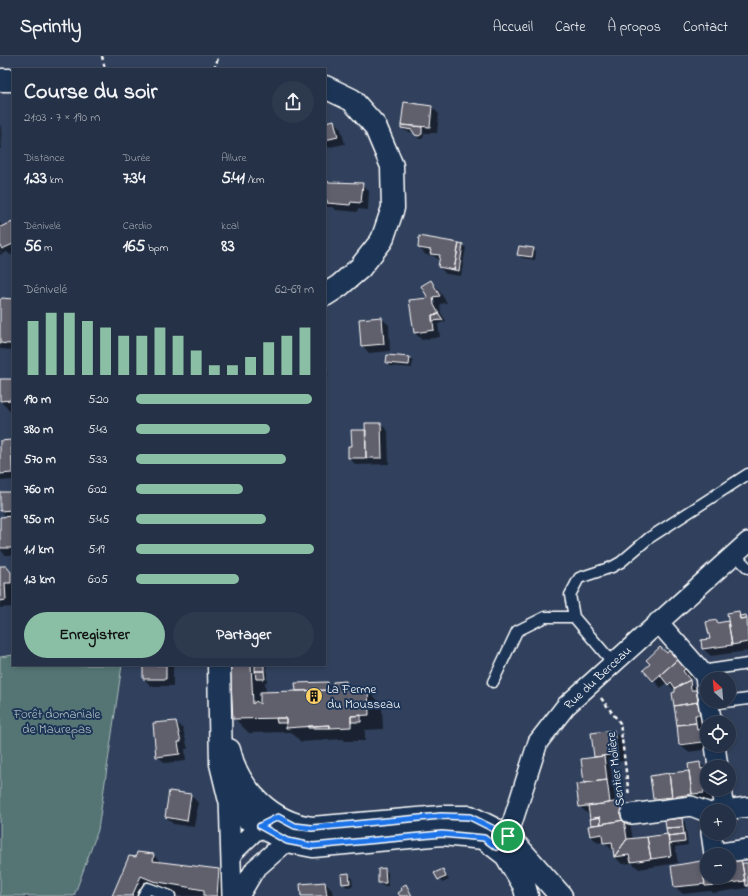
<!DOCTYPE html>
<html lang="fr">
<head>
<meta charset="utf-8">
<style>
	body { margin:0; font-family:"Indie Flower",sans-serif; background:#2d394d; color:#f1f3f6; height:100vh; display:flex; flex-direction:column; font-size:15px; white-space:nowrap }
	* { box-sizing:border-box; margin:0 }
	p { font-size:13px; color:#a3a9b3 }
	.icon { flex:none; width:22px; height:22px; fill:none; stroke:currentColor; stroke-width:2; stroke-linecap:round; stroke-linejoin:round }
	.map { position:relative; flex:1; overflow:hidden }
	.details { position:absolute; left:12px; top:12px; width:314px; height:598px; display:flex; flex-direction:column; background:#253146; border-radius:0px; box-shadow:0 2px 6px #0003,0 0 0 1px #424c5f }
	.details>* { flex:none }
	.needle { width:26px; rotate:334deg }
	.buttons { position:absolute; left:700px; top:616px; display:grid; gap:8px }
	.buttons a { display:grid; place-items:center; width:36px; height:36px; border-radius:50%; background:#253146; box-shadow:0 2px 6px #0003,0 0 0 1px #424c5f; font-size:20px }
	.pin { position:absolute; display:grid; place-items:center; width:34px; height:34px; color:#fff; margin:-17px; border:2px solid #fff; border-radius:50%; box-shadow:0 1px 4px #0007 }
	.round { display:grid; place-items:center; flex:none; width:42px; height:42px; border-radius:21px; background:#2d394d }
	.summary { display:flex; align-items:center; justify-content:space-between; height:68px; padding:0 12px }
	h1 { font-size:22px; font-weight:800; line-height:30px }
	.metrics { display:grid; grid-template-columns:repeat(3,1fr); gap:6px; height:68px; padding:4px 12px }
	.metrics div { display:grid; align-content:center }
	.metrics b { font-size:17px; font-weight:800 }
	.metrics small { font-size:11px; font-weight:400 }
	.metrics p { font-size:11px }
	.chart { height:112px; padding:8px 12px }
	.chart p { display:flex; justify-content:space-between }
	.chart svg { width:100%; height:72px; margin-top:4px; stroke:#8abfa5; stroke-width:6 }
	.primary-button { display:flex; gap:8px; margin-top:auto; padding:8px 12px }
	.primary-button a { flex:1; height:46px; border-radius:24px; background:#8abfa5; color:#111; font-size:16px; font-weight:800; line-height:46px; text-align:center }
	.primary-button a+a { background:#2d394d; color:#f1f3f6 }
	ul { padding:0 12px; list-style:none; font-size:13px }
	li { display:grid; grid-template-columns:64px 48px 1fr; align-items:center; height:30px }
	li i { height:10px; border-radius:5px; background:#8abfa5 }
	header { display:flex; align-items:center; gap:24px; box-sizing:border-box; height:56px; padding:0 20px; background:#253146; border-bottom:1px solid #424c5f }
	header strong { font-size:19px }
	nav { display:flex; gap:22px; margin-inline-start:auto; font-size:14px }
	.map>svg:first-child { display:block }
	.green { fill:#547574; stroke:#aababa }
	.shadow { fill:#0007; fill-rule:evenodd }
	.building { fill:#615e6c; stroke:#fff }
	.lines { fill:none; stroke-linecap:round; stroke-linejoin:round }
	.lane-casing { stroke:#fff; stroke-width:13 }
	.street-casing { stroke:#fff; stroke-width:22 }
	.secondary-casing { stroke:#fff; stroke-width:25 }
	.path { stroke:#fff; stroke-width:2.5; stroke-dasharray:4 3; stroke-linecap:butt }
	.lane { stroke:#1d3557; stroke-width:10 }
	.street { stroke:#1d3557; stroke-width:19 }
	.secondary { stroke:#1d3557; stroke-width:22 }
	.route-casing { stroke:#fff; stroke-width:8 }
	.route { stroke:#1a73e8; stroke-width:5 }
	.labels { text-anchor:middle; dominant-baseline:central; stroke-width:4; stroke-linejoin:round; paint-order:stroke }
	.street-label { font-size:13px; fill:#fff; stroke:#1d3557 }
	.poi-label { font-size:13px; fill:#fff; stroke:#1d3557; text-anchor:start }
	.park-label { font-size:13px; fill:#b2c1c0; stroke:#1d3557 }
</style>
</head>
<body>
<header>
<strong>Sprintly</strong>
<nav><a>Accueil</a><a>Carte</a><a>À propos</a><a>Contact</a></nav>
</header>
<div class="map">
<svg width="748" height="840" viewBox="0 0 748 840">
	<rect width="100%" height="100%" fill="#31415d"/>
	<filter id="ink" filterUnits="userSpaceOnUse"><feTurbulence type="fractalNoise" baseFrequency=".025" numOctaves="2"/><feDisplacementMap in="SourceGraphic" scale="8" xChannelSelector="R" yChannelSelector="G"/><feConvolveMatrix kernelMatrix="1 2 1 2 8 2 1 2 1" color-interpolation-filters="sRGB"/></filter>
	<g filter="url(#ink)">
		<path class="green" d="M 13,599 L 13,609 L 122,609 L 98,774 L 74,840 L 0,840 L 0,601 Z"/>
		<path class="shadow" d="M 404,48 L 432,51 L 439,58 L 437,77 L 425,77 L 422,83 L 419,83 L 415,77 L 405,75 L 402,72 Z
			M 334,65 L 341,73 L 345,88 L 325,92 L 325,67 Z
			M 0,69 L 1,70 L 2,93 L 0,93 Z
			M 325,125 L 362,128 L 369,135 L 368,154 L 358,153 L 357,156 L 336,154 L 332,151 L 325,151 Z
			M 0,166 L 3,171 L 13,167 L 13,198 L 10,199 L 7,196 L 0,199 Z
			M 463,189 L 466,192 L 461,220 L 446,218 L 439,211 L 440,205 L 434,200 L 426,199 L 419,192 Z
			M 533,193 L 536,196 L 535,204 L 522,202 L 519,199 Z
			M 431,225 L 438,233 L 447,247 L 440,248 L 441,257 L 446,265 L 438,268 L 440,281 L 422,284 L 415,277 L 430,242 ZM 431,236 L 433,236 L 435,249 L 433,247 Z
			M 0,244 L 13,245 L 13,294 L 0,293 Z
			M 381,262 L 389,269 L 390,295 L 369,297 L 362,289 Z
			M 410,302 L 413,305 L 412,312 L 390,310 L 387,306 Z
			M 325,312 L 328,316 L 328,321 L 325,321 Z
			M 0,324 L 13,324 L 13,355 L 10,355 L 0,345 Z
			M 381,368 L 388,375 L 389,408 L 356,409 L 349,402 L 349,391 L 353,391 L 367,375 Z
			M 11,385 L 13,387 L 13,424 L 0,425 L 0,386 Z
			M 0,437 L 13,437 L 13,499 L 5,499 L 0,493 L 0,462 L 7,461 L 0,454 Z
			M 0,511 L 5,511 L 13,519 L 13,551 L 0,552 Z
			M 738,556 L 742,560 L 748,562 L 748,595 L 711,600 L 703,593 L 711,584 L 716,565 L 719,567 L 730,566 Z
			M 667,598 L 677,603 L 693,620 L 689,623 L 703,642 L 706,666 L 702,666 L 703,676 L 707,680 L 707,689 L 710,693 L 688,696 L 680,689 L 676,636 L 667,626 L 661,632 L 644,614 Z
			M 144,609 L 173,609 L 173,630 L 151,630 L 144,623 Z
			M 231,609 L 265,609 L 267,611 L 267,626 L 265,626 L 266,637 L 297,636 L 296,628 L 327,627 L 331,631 L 331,635 L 334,635 L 346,626 L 354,635 L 368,634 L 382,649 L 383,673 L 365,674 L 365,685 L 345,685 L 343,683 L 301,686 L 291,676 L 249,677 L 234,662 Z
			M 176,666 L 183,673 L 188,693 L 185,693 L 186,705 L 165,707 L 157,700 Z
			M 613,675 L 621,682 L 624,705 L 610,707 L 616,747 L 621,747 L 628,754 L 633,784 L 668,779 L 681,763 L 685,766 L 688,789 L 675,791 L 678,807 L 639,813 L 632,807 L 622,808 L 615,801 L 614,794 L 612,794 L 604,786 L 598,787 L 591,780 L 594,770 L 591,758 L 588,758 L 580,751 L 577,729 L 585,728 L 595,702 L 592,678 Z
			M 700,707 L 707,714 L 707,733 L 716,733 L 716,738 L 710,739 L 711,744 L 661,750 L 654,743 Z
			M 191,739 L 198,747 L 194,771 L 173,768 L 166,761 Z
			M 154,799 L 161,807 L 219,814 L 233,829 L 232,840 L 176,840 L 155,834 L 153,840 L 113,840 L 137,802 Z
			M 741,803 L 746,808 L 748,807 L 748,832 L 713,837 L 711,835 L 683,838 L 675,831 L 672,810 L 701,806 L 704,809 L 707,808 L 707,821 L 729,821 Z
			M 384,813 L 388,817 L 388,830 L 383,830 L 379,827 Z
			M 442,814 L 449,824 L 442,827 L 436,817 Z
			M 349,818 L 352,822 L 353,830 L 347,831 L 343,827 Z
			M 325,827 L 332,834 L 333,840 L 302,840 Z"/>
		<path class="building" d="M 404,46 L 432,50 L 430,71 L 401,69 Z
			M 334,64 L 338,81 L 325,84 L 325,66 Z
			M 401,69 L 422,71 L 422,78 L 419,80 L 415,79 L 412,74 L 401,72 Z
			M 325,124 L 329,126 L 363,127 L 361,147 L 351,146 L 350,149 L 327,147 L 327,144 L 325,144 Z
			M 13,166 L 13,188 L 2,193 L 0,189 L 0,171 Z
			M 419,180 L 459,187 L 454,214 L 438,211 L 440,199 L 430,198 L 431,194 L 418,192 Z
			M 459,187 L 463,188 L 459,215 L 454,214 Z
			M 519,190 L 534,192 L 532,201 L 517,199 Z
			M 431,224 L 440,240 L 433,241 L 434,249 L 439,258 L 432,259 L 434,274 L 414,277 L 409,244 L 428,242 L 421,230 Z
			M 2,242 L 13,243 L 13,286 L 10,288 L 0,287 L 0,244 Z
			M 439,258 L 443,264 L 432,265 L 432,259 Z
			M 382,261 L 384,288 L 361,290 L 359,263 Z
			M 387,299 L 410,301 L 409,309 L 386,307 Z
			M 0,323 L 13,323 L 13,341 L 11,341 L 11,344 L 0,345 Z
			M 365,367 L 381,367 L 382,402 L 366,402 Z
			M 351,374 L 366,374 L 366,402 L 348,402 L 348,390 L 352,390 Z
			M 11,384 L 12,417 L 0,418 L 0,385 Z
			M 0,436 L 13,436 L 13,454 L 0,455 Z
			M 13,460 L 13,492 L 0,492 L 0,461 Z
			M 0,510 L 6,510 L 11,516 L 11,527 L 5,527 L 6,544 L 0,545 Z
			M 739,555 L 740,563 L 747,562 L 748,586 L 732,589 L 727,557 Z
			M 746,559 L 747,562 L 740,563 L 739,560 Z
			M 717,564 L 717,567 L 728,565 L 732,589 L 702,593 L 701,584 L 710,583 L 706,566 Z
			M 660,591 L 667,597 L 670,594 L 678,603 L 653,625 L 643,614 L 650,608 L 646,604 Z
			M 678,603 L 686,612 L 683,615 L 690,624 L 675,632 L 671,626 L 668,629 L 660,619 Z
			M 143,609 L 166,609 L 166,623 L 143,623 Z
			M 230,609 L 251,609 L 253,648 L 256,645 L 260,648 L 260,636 L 333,634 L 333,626 L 346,625 L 347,634 L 368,633 L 369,659 L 351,660 L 351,671 L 330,672 L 330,669 L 286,672 L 286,662 L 233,663 Z
			M 255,609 L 264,609 L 264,615 L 255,615 Z
			M 255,615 L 264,615 L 265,623 L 256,623 Z
			M 690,624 L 691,634 L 696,634 L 698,646 L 674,650 L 672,637 L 675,636 L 675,632 Z
			M 328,626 L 328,634 L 296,635 L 295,627 Z
			M 698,646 L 700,659 L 695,659 L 696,667 L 677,669 L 674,650 Z
			M 361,659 L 361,666 L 351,666 L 351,660 Z
			M 276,662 L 286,662 L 286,667 L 277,667 Z
			M 176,665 L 181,686 L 178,686 L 180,698 L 156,701 L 153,667 Z
			M 696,667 L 697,674 L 702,673 L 703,686 L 679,689 L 677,669 Z
			M 330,669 L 330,672 L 308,672 L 308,670 Z
			M 614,674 L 617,698 L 594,701 L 591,677 Z
			M 604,700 L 607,724 L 584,727 L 581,703 Z
			M 700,706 L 701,713 L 707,712 L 707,731 L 704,732 L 704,737 L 692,738 L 688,708 Z
			M 689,715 L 692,738 L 672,741 L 669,717 Z
			M 669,717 L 672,741 L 653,743 L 650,720 Z
			M 607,724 L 610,747 L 579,751 L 576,728 Z
			M 169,735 L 191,738 L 187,765 L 165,761 Z
			M 621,745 L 624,764 L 601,768 L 600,761 L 590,763 L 588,750 Z
			M 600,761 L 601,768 L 591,769 L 590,763 Z
			M 682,762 L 683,771 L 666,772 L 665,764 Z
			M 624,764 L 627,783 L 614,801 L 612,786 L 603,787 L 602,778 L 590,780 L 588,770 Z
			M 683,771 L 684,778 L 668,780 L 667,778 L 666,772 Z
			M 668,778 L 671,800 L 651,803 L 647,781 Z
			M 684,778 L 685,786 L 669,788 L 668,780 Z
			M 647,781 L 651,803 L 631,806 L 629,799 L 614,801 L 627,783 Z
			M 137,796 L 154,798 L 153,805 L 219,813 L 217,840 L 204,840 L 204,834 L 153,825 L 141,820 L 132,840 L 112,840 L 129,800 L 136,801 Z
			M 741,802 L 745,825 L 725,828 L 724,821 L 729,821 L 729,804 Z
			M 701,805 L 705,828 L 674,831 L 671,810 Z
			M 707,807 L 707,821 L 724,821 L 725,828 L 705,830 L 702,808 Z
			M 742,807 L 748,807 L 748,830 L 746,830 Z
			M 385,812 L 386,827 L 378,827 L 378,813 Z
			M 443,813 L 446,821 L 438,824 L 434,817 Z
			M 349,817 L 350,827 L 342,828 L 341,818 Z
			M 325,826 L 327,840 L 301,840 L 300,828 Z
			M 406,828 L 412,840 L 400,840 L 398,837 L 402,834 L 401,831 Z"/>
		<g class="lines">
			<g class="lane-casing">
				<path id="lane" d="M 734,498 L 748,512
					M 574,561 L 570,539 L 579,522 L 612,511 L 621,506 L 649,482 L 748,418
					M 701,615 L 748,608
					M 493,626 L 517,575 L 545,561 L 574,561 L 613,607
					M 709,648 L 748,643
					M 143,840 L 148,832 L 170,840"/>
			</g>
			<g class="street-casing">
				<path id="street" d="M 658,566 L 701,615 L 705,620 L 707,636
					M 708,645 L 712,667
					M 715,689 L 718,711
					M 721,733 L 724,754
					M 229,741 L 232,840
					M 716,755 L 748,751
					M 631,758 L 691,750 L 707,756
					M 711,777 L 714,798 L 748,793
					M 497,790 L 508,780 L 538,686 L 566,650 L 748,486
					M 231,798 L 260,770 L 273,764
					M 239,840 L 255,813 L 287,785"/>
			</g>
			<g class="secondary-casing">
				<path id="secondary" d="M 0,24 L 13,24
					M 325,31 L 352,44 L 375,70 L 392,110 L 393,152 L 382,184 L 360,212 L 339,230 L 325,239
					M 219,609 L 221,708 L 229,741 L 245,761 L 287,785 L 313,790 L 442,778 L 484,782 L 506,799 L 524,829 L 527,840
					M 229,694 C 238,734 272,767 312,772 L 441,761 L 470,761 L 508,780 L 561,840"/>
			</g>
			<path class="path" d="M 102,0 L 105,13
				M 214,13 L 219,0
				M 601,642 L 620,667 L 629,740"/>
			<use href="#lane" class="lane"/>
			<use href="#street" class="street"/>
			<use href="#secondary" class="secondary"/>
		</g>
	</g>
	<g class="lines" filter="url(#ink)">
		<g class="route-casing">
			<path id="route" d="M 441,760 L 470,761 L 508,780 L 496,791 L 484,782 L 442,778 L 313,790 L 287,785 L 260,770 L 278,761 L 295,770 L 312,772 Z"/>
		</g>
		<use href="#route" class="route"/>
	</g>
	<defs>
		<g id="building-disc" transform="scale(0.9)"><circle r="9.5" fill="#ffd166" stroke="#1d3557"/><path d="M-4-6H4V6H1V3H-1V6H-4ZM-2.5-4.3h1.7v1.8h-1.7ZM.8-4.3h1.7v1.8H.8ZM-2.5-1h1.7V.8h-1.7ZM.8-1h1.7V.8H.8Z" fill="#111"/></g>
	</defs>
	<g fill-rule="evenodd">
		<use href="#building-disc" x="314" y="640"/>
	</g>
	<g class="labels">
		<g class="street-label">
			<text transform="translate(598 622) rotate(-43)">Rue du Berceau</text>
			<text transform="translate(616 713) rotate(-97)">Sentier Molière</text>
		</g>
		<g class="poi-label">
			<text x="327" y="633">La Ferme<tspan x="327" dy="15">du Mousseau</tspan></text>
		</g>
		<g class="park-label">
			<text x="57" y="658">Forêt domaniale<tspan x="57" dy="15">de Maurepas</tspan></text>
		</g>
	</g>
</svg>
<div class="buttons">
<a><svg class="needle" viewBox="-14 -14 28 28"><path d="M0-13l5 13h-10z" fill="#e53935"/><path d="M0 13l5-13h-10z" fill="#a3a9b3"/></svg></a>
<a><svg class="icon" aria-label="locate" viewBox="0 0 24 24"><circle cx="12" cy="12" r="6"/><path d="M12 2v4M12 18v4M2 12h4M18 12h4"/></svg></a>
<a><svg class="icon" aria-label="layers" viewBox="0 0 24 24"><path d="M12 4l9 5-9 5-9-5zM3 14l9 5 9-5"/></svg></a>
<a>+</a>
<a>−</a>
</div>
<div class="pin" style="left:508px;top:780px;background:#1e9e55"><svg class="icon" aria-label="arrive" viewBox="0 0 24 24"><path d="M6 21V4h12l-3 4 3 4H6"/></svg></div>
<section class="details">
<div class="summary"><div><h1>Course du soir</h1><p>21:03 · 7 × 190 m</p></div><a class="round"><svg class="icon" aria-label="share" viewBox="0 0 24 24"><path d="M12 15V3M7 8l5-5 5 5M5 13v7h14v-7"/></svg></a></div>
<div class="metrics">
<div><p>Distance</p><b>1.33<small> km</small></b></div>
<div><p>Durée</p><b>7:34</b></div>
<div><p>Allure</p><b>5:41<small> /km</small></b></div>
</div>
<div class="metrics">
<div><p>Dénivelé</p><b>56<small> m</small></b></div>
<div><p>Cardio</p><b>165<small> bpm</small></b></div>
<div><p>kcal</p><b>83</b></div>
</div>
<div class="chart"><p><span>Dénivelé</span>62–69 m</p>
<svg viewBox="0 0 160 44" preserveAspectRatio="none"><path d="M5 44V11M15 44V6M25 44V6M35 44V11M45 44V15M55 44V20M65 44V20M75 44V15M85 44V20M95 44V29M105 44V38M115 44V38M125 44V33M135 44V24M145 44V20M155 44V15"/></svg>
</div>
<ul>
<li><b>190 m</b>5:20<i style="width:99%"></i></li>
<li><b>380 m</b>5:43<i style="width:75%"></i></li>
<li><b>570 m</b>5:33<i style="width:84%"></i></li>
<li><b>760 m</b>6:02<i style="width:60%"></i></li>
<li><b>950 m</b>5:45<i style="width:73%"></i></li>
<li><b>1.1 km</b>5:19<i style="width:100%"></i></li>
<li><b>1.3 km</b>6:05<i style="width:58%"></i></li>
</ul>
<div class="primary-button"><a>Enregistrer</a><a>Partager</a></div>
</section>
</div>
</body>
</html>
